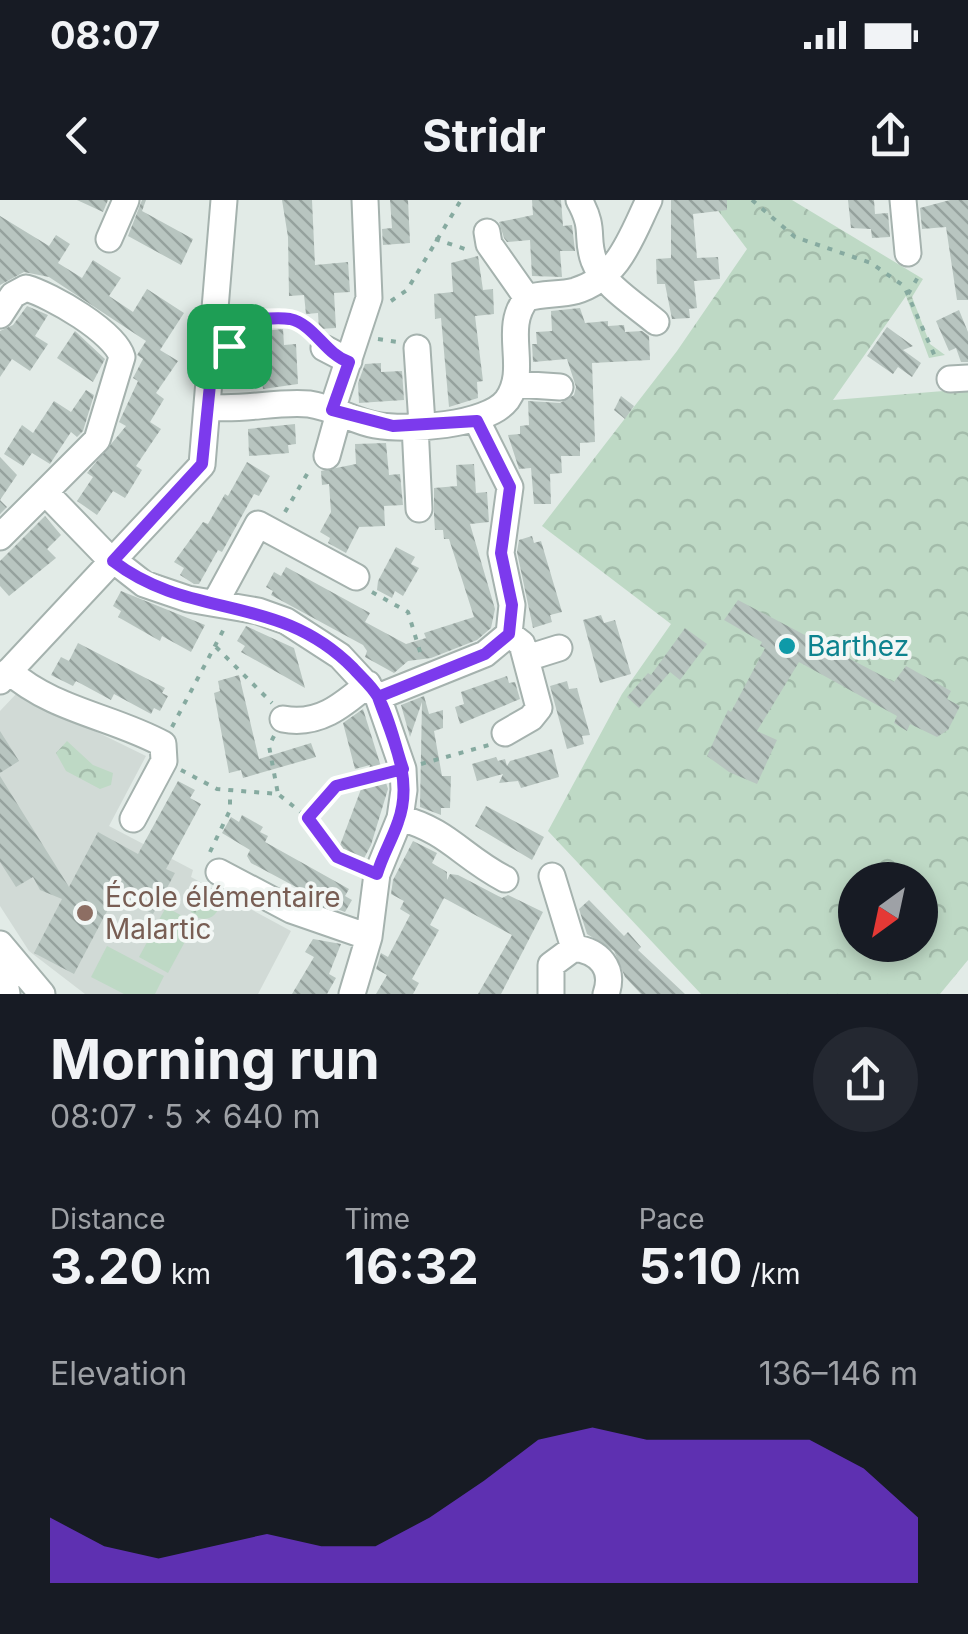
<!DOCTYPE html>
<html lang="en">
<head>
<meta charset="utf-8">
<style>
	body { margin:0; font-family:Inter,sans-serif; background:#242831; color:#f1f3f6; height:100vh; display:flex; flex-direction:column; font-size:38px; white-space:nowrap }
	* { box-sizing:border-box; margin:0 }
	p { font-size:32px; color:#9ea1a6 }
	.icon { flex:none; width:55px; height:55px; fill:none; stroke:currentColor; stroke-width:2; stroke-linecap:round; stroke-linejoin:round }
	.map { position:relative; height:794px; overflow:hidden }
	.panel { display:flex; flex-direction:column; background:#171b24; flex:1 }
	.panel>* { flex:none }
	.needle { width:65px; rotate:213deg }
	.tools { position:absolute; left:838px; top:662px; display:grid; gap:20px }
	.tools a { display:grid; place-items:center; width:100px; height:100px; border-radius:50%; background:#171b24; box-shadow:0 5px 15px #0003; font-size:50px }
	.pin { position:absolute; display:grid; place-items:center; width:85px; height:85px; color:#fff; margin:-42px; border-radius:20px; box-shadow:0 5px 15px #0006 }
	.round { display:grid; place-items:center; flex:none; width:105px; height:105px; border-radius:52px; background:#242831 }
	.summary { display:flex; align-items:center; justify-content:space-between; height:170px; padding:0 50px }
	h1 { font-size:55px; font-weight:700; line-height:75px }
	.stats { display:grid; grid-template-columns:repeat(3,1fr); gap:15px; height:170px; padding:10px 50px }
	.stats div { display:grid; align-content:center }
	.stats b { font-size:50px; font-weight:700 }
	.stats small { font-size:28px; font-weight:400 }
	.stats p { font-size:28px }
	.chart { height:280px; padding:20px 50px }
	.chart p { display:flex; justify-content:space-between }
	.chart svg { width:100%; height:180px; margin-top:10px; fill:#7c3aed; opacity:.7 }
	.status { display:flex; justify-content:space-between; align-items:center; height:70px; padding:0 50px; background:#171b24; direction:ltr }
	.status svg { height:28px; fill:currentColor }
	header { display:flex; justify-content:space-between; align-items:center; height:130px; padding:0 50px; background:#171b24; font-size:45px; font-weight:700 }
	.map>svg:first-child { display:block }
	.built { fill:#d1dad6 }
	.grass { fill:#bed9c5 }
	.park { fill:url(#park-crowns); fill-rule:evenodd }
	.building { fill:url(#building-back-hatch) }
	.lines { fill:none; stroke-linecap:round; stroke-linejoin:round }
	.minor-casing { stroke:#a5b2ae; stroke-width:29 }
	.path { stroke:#86aaa0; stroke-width:4; stroke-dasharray:5 8; stroke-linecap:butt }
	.minor { stroke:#fff; stroke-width:25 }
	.route-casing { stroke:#fff; stroke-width:20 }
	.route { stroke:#7c3aed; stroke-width:12 }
	.culture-dot { fill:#0f9aa8; stroke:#f2f7f5; stroke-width:4 }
	.education-dot { fill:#8d6e63; stroke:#f2f7f5; stroke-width:4 }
	.labels { text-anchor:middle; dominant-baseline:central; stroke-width:8; stroke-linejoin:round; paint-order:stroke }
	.culture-label { font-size:28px; fill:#0d838f; stroke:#f2f7f5; text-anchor:start }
	.education-label { font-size:28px; fill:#785e54; stroke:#f2f7f5; text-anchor:start }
</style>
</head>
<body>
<div class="status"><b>08:07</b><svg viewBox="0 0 49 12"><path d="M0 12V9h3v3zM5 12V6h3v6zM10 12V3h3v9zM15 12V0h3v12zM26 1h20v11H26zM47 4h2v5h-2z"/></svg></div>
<header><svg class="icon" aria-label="back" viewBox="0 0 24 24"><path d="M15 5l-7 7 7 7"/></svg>Stridr<svg class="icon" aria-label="share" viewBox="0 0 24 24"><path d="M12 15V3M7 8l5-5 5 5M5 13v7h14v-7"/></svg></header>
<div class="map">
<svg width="968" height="794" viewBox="0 0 968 794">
	<defs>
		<pattern id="park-crowns" width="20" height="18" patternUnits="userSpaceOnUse" patternTransform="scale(2.5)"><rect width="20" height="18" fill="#bed9c5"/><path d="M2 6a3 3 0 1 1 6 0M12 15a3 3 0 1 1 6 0" fill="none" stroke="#a3bbaa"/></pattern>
		<pattern id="building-back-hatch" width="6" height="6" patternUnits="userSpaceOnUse" patternTransform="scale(2.5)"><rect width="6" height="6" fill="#b8c5c0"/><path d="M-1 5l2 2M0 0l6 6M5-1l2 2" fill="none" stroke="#95a19d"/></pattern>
	</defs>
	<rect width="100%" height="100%" fill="#e2ebe7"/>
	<path class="built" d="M 17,493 L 146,556 L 109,626 L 193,670 L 191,677 L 291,731 L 258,794 L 85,794 L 29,751 L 0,706 L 0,511 Z"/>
	<path class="grass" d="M 166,707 L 195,723 L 168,773 L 139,757 Z
		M 107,746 L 164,776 L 155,794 L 124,794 L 91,777 Z"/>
	<path class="park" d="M 710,0 L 792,0 L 923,79 L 912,97 L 930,144 L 945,155 L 929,158 L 906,96 L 833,200 L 968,189 L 968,760 L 940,794 L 701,794 L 548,631 L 622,494 L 671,424 L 542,326 L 677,151 L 747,49 ZM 855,680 L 920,680 L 920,745 L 855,745 Z
		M 67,541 L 93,565 L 113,573 L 111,585 L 100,589 L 66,571 L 56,553 Z
		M189 704a15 15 0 1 1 30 0a15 15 0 1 1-30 0Z"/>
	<path class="building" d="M 77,0 L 108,0 L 103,12 Z
		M 142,0 L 146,0 L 142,11 L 193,39 L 181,65 L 128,36 Z
		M 282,0 L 312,0 L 315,65 L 348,62 L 350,92 L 334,93 L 336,128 L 319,129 L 318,113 L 306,114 L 304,95 L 289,96 L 288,37 Z
		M 390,0 L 408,0 L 410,43 L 383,45 L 382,29 L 392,28 Z
		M 532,0 L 561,0 L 563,26 L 572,25 L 575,51 L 560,51 L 562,77 L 532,76 L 530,40 L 507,42 L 504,38 L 499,22 L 533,15 Z
		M 671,0 L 727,0 L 727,10 L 693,14 L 697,58 L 718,57 L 720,79 L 694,81 L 697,108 L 689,109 L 690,118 L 672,119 L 665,84 L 657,84 L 656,59 L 671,58 Z
		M 848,0 L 874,0 L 875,14 L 888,13 L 890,37 L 872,38 L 871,29 L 851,28 Z
		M 950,0 L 968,0 L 968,100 L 957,100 L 946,27 L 922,29 L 920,8 Z
		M 0,16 L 49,46 L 56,35 L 70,44 L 58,63 L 82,78 L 93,60 L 121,78 L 109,96 L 133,112 L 147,89 L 184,113 L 160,150 L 178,161 L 156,193 L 164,199 L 150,222 L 161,229 L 136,266 L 142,270 L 125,298 L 113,291 L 97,315 L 77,301 L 93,277 L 87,273 L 126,226 L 119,222 L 138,181 L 133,178 L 143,159 L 137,155 L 146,141 L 49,77 L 24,72 L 0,85 Z
		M 478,56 L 483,90 L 493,89 L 494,114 L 475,116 L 483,181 L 477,182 L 478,198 L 449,207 L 441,118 L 435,119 L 434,94 L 453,92 L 451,63 Z
		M 27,106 L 48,115 L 35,136 L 48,144 L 30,171 L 12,159 L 0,177 L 0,131 L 13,125 Z
		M 580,108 L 585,123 L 608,121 L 608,126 L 624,125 L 625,132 L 642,131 L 649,136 L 650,160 L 592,163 L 595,242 L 580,243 L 580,256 L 561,256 L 562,273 L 550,274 L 551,304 L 534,304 L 531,268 L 519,269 L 508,235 L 520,234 L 520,226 L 529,225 L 528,201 L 560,203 L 574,195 L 576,187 L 567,159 L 533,162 L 532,144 L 537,144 L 536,132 L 552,131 L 551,111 Z
		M 959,110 L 968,132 L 968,162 L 961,162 L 956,148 L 949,151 L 936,121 Z
		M 887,127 L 913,146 L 903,150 L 921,163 L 912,177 L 898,167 L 893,174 L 867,156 Z
		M 283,129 L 284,145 L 296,144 L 298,184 L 263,189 L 261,174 L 256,175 L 253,132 Z
		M 75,131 L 105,159 L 93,182 L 57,158 Z
		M 381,163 L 381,172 L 402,171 L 404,200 L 359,203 L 358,183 L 365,164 Z
		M 86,190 L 94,195 L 83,231 L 77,237 L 71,232 L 50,264 L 32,253 L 23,266 L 4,254 L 22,225 L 33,233 L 54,201 L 71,212 Z
		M 621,196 L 634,206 L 625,219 L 614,210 Z
		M 295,224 L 296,244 L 288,245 L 289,253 L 249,256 L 248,229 Z
		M 386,243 L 389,275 L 400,274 L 403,305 L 384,306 L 385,326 L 359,327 L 346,353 L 328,343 L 330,338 L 320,332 L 331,312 L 329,284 L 322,285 L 321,271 L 356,264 L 355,244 Z
		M 0,257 L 17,275 L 0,300 L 7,307 L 0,314 Z
		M 247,262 L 270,276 L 259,296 L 254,294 L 222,352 L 218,350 L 199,384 L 194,384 L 180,375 L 184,368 L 174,362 L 203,322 L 208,324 L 225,294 L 228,296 Z
		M 474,264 L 476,293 L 487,292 L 489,322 L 470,324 L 495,409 L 491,428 L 477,440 L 431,458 L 408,461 L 394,473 L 365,457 L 367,451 L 363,445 L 271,395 L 273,391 L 266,387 L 274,372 L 281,376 L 286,367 L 370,413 L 365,422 L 406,444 L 426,438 L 424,433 L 474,417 L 449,339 L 444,339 L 443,330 L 435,330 L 434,315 L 434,288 L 457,286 L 456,265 Z
		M 45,316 L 61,335 L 47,349 L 56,358 L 9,396 L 0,386 L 0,361 Z
		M 532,336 L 534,343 L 541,341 L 562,412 L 550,415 L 552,422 L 533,428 L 517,352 L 519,340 Z
		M 396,347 L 415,357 L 411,364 L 419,368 L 403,396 L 395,391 L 392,398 L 377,390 L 378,381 Z
		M 121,391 L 205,425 L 191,452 L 162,436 L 160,441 L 118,417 L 121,411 L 113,406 Z
		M 738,400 L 894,482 L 906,466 L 951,491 L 947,499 L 960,506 L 948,530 L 937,537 L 910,524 L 907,531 L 894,523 L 897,516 L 799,462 L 757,531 L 777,540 L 757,584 L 729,572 L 707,556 L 728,510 L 731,512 L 765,448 L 760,446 L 762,442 L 724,420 Z
		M 601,415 L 604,423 L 615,420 L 631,474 L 600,483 L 583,420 Z
		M 246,426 L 294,448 L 305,488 L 241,452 L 245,446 L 237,441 Z
		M 685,428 L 707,444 L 680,480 L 670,472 L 639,508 L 627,497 L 648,473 L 651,475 Z
		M 78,443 L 165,488 L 162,493 L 168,496 L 160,511 L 154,508 L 151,514 L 114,494 L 111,500 L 76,481 L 73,486 L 51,475 L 61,457 L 69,461 Z
		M 239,475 L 259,559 L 311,543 L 316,557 L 243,578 L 241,570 L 229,573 L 214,493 L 220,491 L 218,481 Z
		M 507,476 L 509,483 L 515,482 L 520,499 L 460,524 L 455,507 L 464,504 L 461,492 Z
		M 567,481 L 569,489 L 577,488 L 590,535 L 582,536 L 584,544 L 567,549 L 550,486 Z
		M 424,496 L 429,514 L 443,510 L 443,528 L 434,531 L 442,576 L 451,576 L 450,608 L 441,608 L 441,615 L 420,607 L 422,502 L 410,537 L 401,505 Z
		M 363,509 L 388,589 L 371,645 L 361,664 L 344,659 L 347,650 L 339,648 L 370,565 L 355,569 L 343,523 Z
		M 0,531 L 19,561 L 0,573 Z
		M 552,549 L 559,577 L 521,588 L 518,581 L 499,583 L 503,574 L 477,581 L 472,564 L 496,557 L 498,561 L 505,559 L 507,566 L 510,561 Z
		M 0,576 L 69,687 L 98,632 L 138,654 L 178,581 L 195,590 L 190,598 L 201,604 L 166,669 L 175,673 L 153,714 L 116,694 L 74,774 L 34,753 L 62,699 L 40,690 L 33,677 L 16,687 L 0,662 Z
		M 486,606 L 544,637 L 532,660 L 475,626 Z
		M 242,615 L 263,627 L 260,632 L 268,636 L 265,642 L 349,689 L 345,696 L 352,700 L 345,712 L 307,698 L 309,694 L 251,663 L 247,656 L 250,650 L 222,633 L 231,617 L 239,622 Z
		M 413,641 L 437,653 L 432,663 L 447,672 L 447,680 L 450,674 L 458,675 L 502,698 L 508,695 L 543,712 L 501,794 L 478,794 L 512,735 L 444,698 L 430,725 L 439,730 L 412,779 L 419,783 L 413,794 L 376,794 L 387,775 L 376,769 L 381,753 L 388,757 L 410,715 L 400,709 L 404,701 L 391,694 L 393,680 Z
		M 589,700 L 624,736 L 628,732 L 641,747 L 638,750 L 685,794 L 641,794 L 625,777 L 614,751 L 587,734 L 579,709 Z
		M 313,739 L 341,744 L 329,774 L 336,778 L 327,794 L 292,794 L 314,757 L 305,752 Z"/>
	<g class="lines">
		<g class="minor-casing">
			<path id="minor" d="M 579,0 C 596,30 585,37 594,61 C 602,84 637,106 656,122
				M 903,0 L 908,53
				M 487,32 L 489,44 L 527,98
				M 109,39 L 126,0
				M 0,115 L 13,95 L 26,88 C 51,95 115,132 122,157 L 97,240 L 0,337
				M 324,148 L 349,161
				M 417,148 L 422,224
				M 950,179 L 968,178
				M 515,184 L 560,187
				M 209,207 C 242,211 276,201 309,204 C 332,207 353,221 375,225 C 407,231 487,226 507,200 C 530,168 501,129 527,98 C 543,93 560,95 575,91 C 619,78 631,37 649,0
				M 332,210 L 369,98 L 365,0
				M 415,225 L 419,309
				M 327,256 L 339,213
				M 45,292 L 103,352 L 144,384 L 188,399 L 258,411 L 286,421 L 340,456 L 378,497 L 403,569 L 404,590 L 400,618 L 377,674 L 369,737 L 352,794
				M 215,403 L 258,324 L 356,377
				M 527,458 L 559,448
				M 9,471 C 52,510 114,517 163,544 L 164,561 L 133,619
				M 0,481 L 202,265 L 224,0
				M 378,497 L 485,454 L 509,434 L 512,405 L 501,353 L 510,287 L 477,221
				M 283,519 C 318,526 342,506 368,484
				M 505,533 L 531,518 L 539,508 L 522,444 L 509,434
				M 400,618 C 449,631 462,657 505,679
				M 219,672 L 291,710 L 369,737
				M 552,676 L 574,748
				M 0,744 L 42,794
				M 0,754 L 7,794
				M 551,794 L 551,765 L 574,748 C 599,751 615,768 606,794"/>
		</g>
		<path class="path" d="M 752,0 L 795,37 L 871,63 L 904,86 L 937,161
			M 435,39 L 468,50
			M 908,94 L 921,72
			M 391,101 L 407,90 L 461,0
			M 236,121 L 292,119 L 311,133
			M 378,139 L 398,142
			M 285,312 L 310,269
			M 372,392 L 408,412 L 421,455
			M 216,447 L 272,503
			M 172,527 L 226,425
			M 274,536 L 269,546 L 278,594
			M 421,564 L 489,545
			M 181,570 L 217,589 L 278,594 L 308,618 L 337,657 L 356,666
			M 309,617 L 337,586 L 384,575
			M 210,652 L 230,610 L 230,592"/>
		<use href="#minor" class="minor"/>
	</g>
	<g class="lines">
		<g class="route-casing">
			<path id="route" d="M 229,146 L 214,145 L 202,264 L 113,361 C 191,421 278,392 353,468 C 361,477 372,486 378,497 C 390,518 395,546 403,569 L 336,586 L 308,618 L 337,657 L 377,674 C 382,656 392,640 398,622 C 414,579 392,537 378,497 L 485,454 L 509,434 L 512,405 L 501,353 L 510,287 L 477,221 L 393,226 L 332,210 L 349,162 C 325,154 314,124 290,119 C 272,116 249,121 231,122 L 229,146"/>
		</g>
		<use href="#route" class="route"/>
	</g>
	<circle class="culture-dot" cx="787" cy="446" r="10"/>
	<circle class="education-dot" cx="85" cy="713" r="10"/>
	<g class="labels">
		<g class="culture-label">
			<text x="807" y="446">Barthez</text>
		</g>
		<g class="education-label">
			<text x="105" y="697">École élémentaire<tspan x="105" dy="32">Malartic</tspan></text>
		</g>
	</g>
</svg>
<div class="tools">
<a><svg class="needle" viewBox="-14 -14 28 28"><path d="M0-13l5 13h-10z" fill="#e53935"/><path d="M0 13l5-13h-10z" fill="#9ea1a6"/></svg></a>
</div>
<div class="pin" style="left:229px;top:146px;background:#1e9e55"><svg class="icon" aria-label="arrive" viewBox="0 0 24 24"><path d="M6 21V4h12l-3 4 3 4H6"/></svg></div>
</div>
<section class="panel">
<div class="summary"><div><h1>Morning run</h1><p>08:07 · 5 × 640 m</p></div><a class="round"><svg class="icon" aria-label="share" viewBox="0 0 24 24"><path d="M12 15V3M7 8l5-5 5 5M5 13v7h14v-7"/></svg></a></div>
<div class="stats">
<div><p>Distance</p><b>3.20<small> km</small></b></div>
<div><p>Time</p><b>16:32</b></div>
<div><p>Pace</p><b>5:10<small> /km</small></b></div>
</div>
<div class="chart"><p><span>Elevation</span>136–146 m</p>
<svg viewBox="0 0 160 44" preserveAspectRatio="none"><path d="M0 44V28L10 35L20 38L30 35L40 32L50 35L60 35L70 28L80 19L90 9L100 6L110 9L120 9L130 9L140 9L150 16L160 28V44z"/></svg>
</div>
</section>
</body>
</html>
